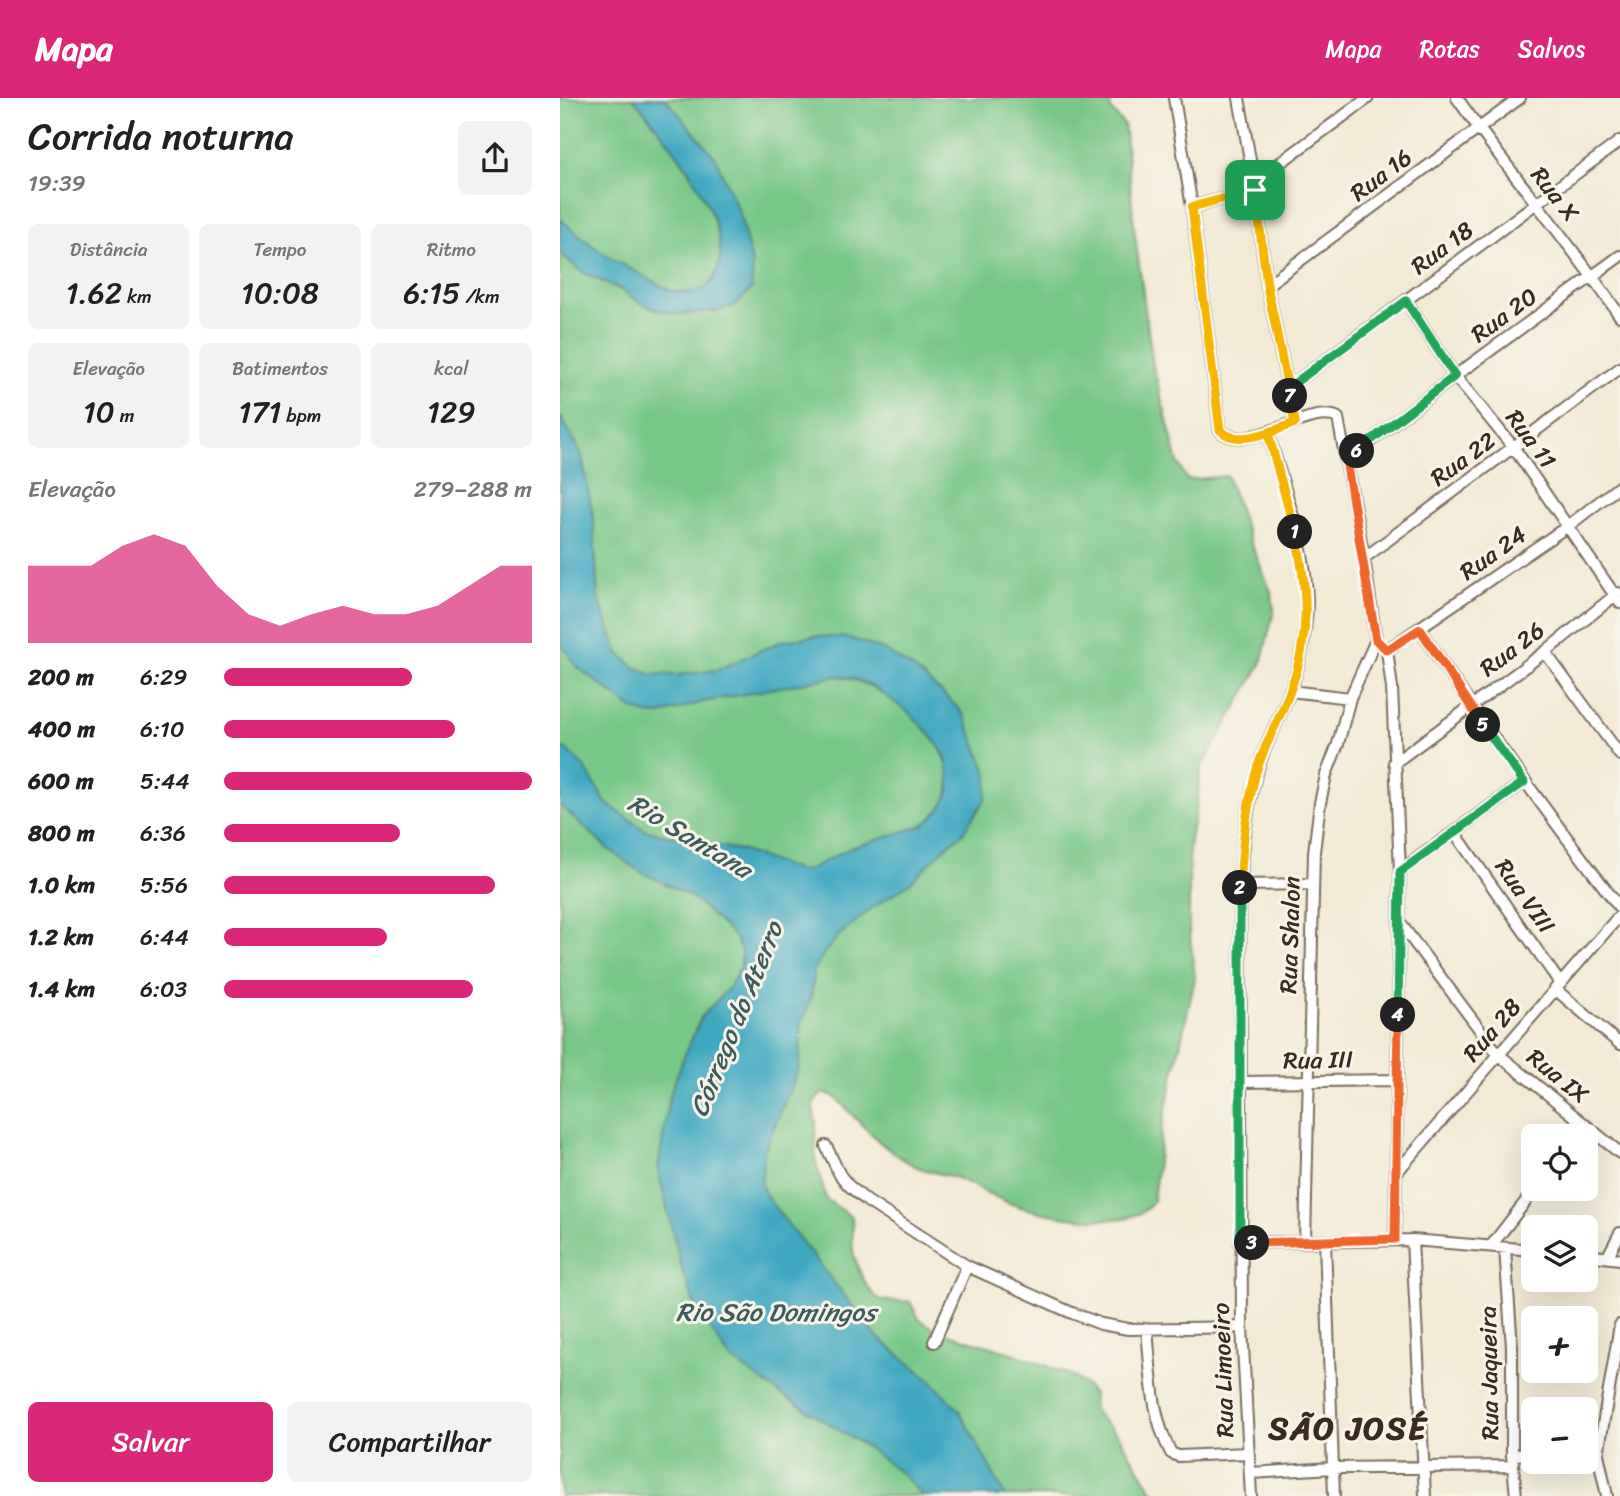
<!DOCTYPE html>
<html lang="pt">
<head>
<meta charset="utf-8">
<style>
	body { margin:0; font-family:Sriracha,sans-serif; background:#f2f2f2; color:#202124; height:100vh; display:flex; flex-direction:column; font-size:26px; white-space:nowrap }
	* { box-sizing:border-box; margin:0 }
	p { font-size:23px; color:#757577 }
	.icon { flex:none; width:38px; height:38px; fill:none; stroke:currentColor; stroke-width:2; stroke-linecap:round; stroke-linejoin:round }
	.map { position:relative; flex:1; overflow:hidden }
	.drawer { display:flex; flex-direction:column; background:#fff; width:560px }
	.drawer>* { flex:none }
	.buttons { position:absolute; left:961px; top:1026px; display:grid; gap:14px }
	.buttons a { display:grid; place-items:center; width:77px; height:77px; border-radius:10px; background:#fff; box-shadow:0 7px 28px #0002; font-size:35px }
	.pin { position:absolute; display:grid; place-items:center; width:60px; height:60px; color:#fff; margin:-30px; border-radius:14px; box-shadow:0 4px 10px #0006 }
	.km { position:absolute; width:35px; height:35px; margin:-18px; border-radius:50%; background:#222; color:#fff; font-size:19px; line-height:35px; text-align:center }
	.round { display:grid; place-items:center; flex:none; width:74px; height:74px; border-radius:10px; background:#f2f2f2 }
	.overview { display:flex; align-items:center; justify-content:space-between; height:119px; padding:0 28px }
	h1 { font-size:38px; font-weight:600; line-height:52px }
	.stats { display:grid; grid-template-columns:repeat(3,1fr); gap:10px; height:119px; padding:7px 28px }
	.stats div { display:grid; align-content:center; border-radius:10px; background:#f2f2f2; text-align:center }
	.stats b { font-size:30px; font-weight:600 }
	.stats small { font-size:19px; font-weight:400 }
	.stats p { font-size:19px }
	.chart { height:196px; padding:14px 28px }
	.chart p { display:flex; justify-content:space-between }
	.chart svg { width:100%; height:126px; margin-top:7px; fill:#db2777; opacity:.7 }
	.action { display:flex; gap:14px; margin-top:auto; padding:14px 28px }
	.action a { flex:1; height:80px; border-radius:10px; background:#db2777; color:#fff; font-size:28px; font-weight:600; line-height:80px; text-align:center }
	.action a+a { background:#f2f2f2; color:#202124 }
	ul { padding:0 28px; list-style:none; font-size:23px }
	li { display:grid; grid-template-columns:112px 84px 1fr; align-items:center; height:52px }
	li i { height:18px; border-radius:9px; background:#db2777 }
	header { display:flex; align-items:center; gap:42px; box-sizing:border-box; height:98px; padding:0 35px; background:#db2777; color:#fff }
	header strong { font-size:33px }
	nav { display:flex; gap:38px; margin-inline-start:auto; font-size:24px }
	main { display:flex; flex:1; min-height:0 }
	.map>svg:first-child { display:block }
	.green { fill:#78c787; stroke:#5a7852; stroke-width:2 }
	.water { fill:#41a8c1; stroke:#3e6970; stroke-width:2 }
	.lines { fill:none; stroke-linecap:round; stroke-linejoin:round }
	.street-casing { stroke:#7b6d5e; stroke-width:14 }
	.street { stroke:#fff; stroke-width:10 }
	.split-1-casing { stroke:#fff; stroke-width:14 }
	.split-2-casing { stroke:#fff; stroke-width:14 }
	.split-3-casing { stroke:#fff; stroke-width:14 }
	.split-4-casing { stroke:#fff; stroke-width:14 }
	.split-5-casing { stroke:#fff; stroke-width:14 }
	.split-6-casing { stroke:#fff; stroke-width:14 }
	.split-7-casing { stroke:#fff; stroke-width:14 }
	.split-8-casing { stroke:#fff; stroke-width:14 }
	.split-1 { stroke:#f5b400; stroke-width:9 }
	.split-2 { stroke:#f5b400; stroke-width:9 }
	.split-3 { stroke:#22a559; stroke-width:9 }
	.split-4 { stroke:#f0652b; stroke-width:9 }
	.split-5 { stroke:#22a559; stroke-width:9 }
	.split-6 { stroke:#f0652b; stroke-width:9 }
	.split-7 { stroke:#22a559; stroke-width:9 }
	.split-8 { stroke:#f5b400; stroke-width:9 }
	.labels { text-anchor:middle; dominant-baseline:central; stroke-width:6; stroke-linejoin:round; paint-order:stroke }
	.street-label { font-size:24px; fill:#3b2a1e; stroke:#f7f3e8 }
	.water-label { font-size:26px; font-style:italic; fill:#3d5c5f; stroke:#f7f3e8 }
	.district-label { font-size:32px; font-weight:bold; letter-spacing:2px; fill:#3b2a1e; stroke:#f7f3e8 }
</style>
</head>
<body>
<header>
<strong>Mapa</strong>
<nav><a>Mapa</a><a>Rotas</a><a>Salvos</a></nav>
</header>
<main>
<section class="drawer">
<div class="overview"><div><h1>Corrida noturna</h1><p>19:39</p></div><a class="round"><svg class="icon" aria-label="share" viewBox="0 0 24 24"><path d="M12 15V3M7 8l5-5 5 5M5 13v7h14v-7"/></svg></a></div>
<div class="stats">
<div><p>Distância</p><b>1.62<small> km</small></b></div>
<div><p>Tempo</p><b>10:08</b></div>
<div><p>Ritmo</p><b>6:15<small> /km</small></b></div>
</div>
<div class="stats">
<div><p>Elevação</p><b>10<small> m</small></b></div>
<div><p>Batimentos</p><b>171<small> bpm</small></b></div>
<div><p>kcal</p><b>129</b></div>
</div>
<div class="chart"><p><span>Elevação</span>279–288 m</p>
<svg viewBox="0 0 160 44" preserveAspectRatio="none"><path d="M0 44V17L10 17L20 17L30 10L40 6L50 10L60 24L70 34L80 38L90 34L100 31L110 34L120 34L130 31L140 24L150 17L160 17V44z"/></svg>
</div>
<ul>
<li><b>200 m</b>6:29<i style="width:61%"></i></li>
<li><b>400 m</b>6:10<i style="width:75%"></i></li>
<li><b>600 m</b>5:44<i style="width:100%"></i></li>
<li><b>800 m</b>6:36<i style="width:57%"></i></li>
<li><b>1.0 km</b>5:56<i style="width:88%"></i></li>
<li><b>1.2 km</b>6:44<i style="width:53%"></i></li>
<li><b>1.4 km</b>6:03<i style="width:81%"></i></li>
</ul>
<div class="action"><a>Salvar</a><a>Compartilhar</a></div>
</section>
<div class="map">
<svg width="1060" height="1398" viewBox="0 0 1060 1398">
	<rect width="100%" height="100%" fill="#f7f3e8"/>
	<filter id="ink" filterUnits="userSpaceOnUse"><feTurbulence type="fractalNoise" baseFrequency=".0143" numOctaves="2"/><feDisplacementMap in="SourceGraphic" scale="14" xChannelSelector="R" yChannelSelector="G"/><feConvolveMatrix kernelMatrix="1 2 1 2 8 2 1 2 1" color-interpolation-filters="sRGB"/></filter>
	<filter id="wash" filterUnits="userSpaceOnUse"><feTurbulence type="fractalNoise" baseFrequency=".00686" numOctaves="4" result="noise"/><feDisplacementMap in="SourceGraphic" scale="28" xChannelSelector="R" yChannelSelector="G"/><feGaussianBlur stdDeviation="1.57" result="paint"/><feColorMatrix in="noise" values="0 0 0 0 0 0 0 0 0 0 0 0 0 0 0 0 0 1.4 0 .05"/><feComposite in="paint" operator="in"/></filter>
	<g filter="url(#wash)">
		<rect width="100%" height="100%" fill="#f2ead5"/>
		<path class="green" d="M 0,0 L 73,0 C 104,36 186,133 152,183 C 144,195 127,196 113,193 C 105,191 97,185 89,181 C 75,173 60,166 47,158 C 30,147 15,133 0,121 Z
			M 105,0 L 550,0 L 551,12 L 564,27 L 565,34 L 575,138 L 593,268 L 618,365 L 627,382 L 667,378 L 692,448 L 712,496 L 714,513 L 701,566 L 641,670 L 637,704 L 629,748 L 629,830 L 635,880 L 602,1029 L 593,1103 C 576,1136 484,1117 455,1107 C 435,1101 417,1088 397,1080 C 385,1076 372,1075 360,1070 C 352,1067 344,1062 337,1057 C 317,1045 292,1016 274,998 L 263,995 L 258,999 L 253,1008 L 256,1026 L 255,1061 L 266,1101 L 292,1119 C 293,1130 292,1142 293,1152 C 295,1165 309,1200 323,1202 C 332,1204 341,1202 350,1204 L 359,1221 L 378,1233 L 452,1255 L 513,1278 L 525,1287 L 533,1296 L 534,1311 L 537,1317 L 558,1337 L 596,1398 L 445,1398 L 399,1312 L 368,1280 L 317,1239 L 208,1101 L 201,1086 L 204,1053 L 239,970 L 241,927 L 251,900 L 254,872 L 263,856 L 279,837 L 402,736 L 426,700 L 404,617 L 391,603 L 353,570 L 323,552 L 289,540 L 255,538 L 222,543 L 157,572 L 118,577 L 90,576 L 74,570 L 58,554 L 38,500 L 33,418 L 21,355 L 0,317 L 0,155 C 7,161 14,168 21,173 C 33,181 48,185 61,192 C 86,206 104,216 133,216 L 192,166 L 179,114 L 155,59 Z
			M 0,544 L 73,611 L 87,616 L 99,617 L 143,604 L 277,578 C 325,583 417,655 382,709 C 378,715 368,724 362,727 C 353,732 342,734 332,738 C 304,749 276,760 248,772 L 239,773 L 183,753 L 86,733 L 46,705 L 6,651 L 0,649 Z
			M 0,707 L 47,750 L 79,773 L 132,799 L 175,839 L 181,853 L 181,868 L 170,889 L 142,918 L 126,954 L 110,996 L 98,1072 L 121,1168 L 170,1260 L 218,1294 L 308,1350 L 345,1378 L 362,1398 L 0,1398 Z"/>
		<path class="water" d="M 73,0 L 105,0 L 155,59 L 179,114 L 192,166 L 192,191 L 175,207 L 158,213 L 118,216 L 97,212 L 79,204 L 60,191 L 22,174 L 0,155 L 0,121 C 15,133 30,147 47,158 C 60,166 75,173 89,181 C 97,185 105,191 113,193 C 127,196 144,195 152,183 C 186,133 104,36 73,0 Z
			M 0,317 L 21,355 L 33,418 L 38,500 L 58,554 L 74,569 L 90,576 L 118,577 L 157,572 L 222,543 L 255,538 L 289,540 L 323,552 L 353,570 L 391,603 L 404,617 L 428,677 L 426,700 L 402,736 L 393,742 L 350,785 L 312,810 L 279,837 L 263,856 L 254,872 L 251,900 L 241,927 L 239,970 L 204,1053 L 201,1086 L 208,1101 L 317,1239 L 368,1280 L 399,1312 L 445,1398 L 362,1398 L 345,1378 L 308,1350 L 218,1294 L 170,1260 L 136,1210 L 121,1168 L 98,1072 L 110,996 L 126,954 L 142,918 L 170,889 L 181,868 L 181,853 L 175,839 L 132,799 L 79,773 L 47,750 L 0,707 L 0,649 L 6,651 L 25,670 L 46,705 L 86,733 L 183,753 L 239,773 L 248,772 L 290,750 L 364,727 L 381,710 L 390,691 L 388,668 L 384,656 L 369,635 L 348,614 L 312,588 L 292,580 L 277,578 L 143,604 L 99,617 L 87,616 L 73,611 L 16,568 L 0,544 Z"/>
	</g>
	<g filter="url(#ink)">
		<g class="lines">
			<g class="street-casing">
				<path id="street" d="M 614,0 L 632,109 L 660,332 C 685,359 750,305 778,320 L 804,460 L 816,542
					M 679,0 L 694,84 L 707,187 L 735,325
					M 897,0 C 949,74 1009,143 1060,218
					M 694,84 L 808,0
					M 632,109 L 695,92
					M 707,187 L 960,0
					M 846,203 L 895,278 L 954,350 L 1060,505
					M 728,290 L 1060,43
					M 786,362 L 895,278 L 1060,158
					M 804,460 L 1060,270
					M 860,531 C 922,627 990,719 1060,810
					M 827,552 L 832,590 L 840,773 L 835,1141
					M 827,552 L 1008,428 L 1060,388
					M 985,554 L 1060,657
					M 730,593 L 790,600
					M 834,665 L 985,554 L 1058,495
					M 895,735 L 1000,885
					M 840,773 L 964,684
					M 680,787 L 752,786
					M 840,825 L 938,956 L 1060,1055
					M 995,891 L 1060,946
					M 680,984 L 837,982
					M 1016,1038 L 1025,1027
					M 266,1048 L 280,1077 L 288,1087 L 307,1103 L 407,1168 L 512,1215 L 541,1226 L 568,1231 L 682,1229
					M 836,1075 L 1060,817
					M 852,1142 L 865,1398
					M 745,1144 L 754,754 L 760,705 L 766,677 L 778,646 L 790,600 L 816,542
					M 765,1144 L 774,1398
					M 680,1145 L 852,1142 L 973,1152
					M 931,1148 L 976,1090
					M 945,1150 L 952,1249 L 952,1357 L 956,1398
					M 1026,1157 L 1060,1161
					M 1048,1158 L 1060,1135
					M 587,1231 C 591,1273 591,1318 611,1355 L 618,1358 L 688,1355
					M 374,1244 L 407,1168
					M 952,1357 L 973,1356
					M 690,1375 L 773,1370 L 953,1368
					M 691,1398 L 682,1229 L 680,787 C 684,747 686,706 699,667 C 707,642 720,619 730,594 C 740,567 746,534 747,505 C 747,450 723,388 708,335
					M 1047,1398 L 1038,1356 L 1060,1227"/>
			</g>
			<use href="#street" class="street"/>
		</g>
	</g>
	<g class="lines" filter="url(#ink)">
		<g class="split-1-casing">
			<path id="split-1" d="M 695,92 L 707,187 L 735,325 L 708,335 L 735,434"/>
		</g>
		<g class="split-2-casing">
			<path id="split-2" d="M 680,790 C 682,750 686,706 698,668 C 707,642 721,618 730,593 C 751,538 748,490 735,434"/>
		</g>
		<g class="split-3-casing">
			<path id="split-3" d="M 680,790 L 680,1145 L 692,1145"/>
		</g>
		<g class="split-4-casing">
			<path id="split-4" d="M 692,1145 L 835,1141 L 838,917"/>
		</g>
		<g class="split-5-casing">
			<path id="split-5" d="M 838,917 L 840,774 L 964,684 L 923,627"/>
		</g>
		<g class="split-6-casing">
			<path id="split-6" d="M 797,353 L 786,362 L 816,542 L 827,552 L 860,531 L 923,627"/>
		</g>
		<g class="split-7-casing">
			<path id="split-7" d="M 730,298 L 728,290 L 846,203 L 895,278 L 797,353"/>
		</g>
		<g class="split-8-casing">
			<path id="split-8" d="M 695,92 L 632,109 L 660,332 C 677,350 715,332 735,325 L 730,298"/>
		</g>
		<use href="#split-1" class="split-1"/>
		<use href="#split-2" class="split-2"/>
		<use href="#split-3" class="split-3"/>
		<use href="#split-4" class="split-4"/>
		<use href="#split-5" class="split-5"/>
		<use href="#split-6" class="split-6"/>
		<use href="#split-7" class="split-7"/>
		<use href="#split-8" class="split-8"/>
	</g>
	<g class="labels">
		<g class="street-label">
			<text transform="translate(821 77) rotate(-37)">Rua 16</text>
			<text transform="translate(995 96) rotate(52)">Rua X</text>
			<text transform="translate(882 150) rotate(-37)">Rua 18</text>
			<text transform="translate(944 217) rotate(-36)">Rua 20</text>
			<text transform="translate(971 341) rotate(53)">Rua 11</text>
			<text transform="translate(903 361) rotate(-36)">Rua 22</text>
			<text transform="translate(933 455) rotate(-35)">Rua 24</text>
			<text transform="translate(952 551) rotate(-37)">Rua 26</text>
			<text transform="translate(965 798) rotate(55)">Rua VIII</text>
			<text transform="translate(730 837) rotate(-88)">Rua Shalon</text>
			<text transform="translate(932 932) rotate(-49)">Rua 28</text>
			<text transform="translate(758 962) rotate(-1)">Rua III</text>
			<text transform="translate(998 978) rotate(39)">Rua IX</text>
			<text transform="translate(663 1272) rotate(-92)">Rua Limoeiro</text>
			<text transform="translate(929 1275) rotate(-91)">Rua Jaqueira</text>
		</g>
		<g class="water-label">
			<text transform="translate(130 738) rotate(31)">Rio Santana</text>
			<text transform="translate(176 921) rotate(-68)">Córrego do Aterro</text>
			<text x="216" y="1214">Rio São Domingos</text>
		</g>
		<g class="district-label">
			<text x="788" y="1330">SÃO JOSÉ</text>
		</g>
	</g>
</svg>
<div class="buttons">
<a><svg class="icon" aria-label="locate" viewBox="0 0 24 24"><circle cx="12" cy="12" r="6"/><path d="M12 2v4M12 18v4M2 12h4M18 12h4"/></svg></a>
<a><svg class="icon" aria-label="layers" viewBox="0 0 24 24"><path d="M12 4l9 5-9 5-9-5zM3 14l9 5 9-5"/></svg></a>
<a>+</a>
<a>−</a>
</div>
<div class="pin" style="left:695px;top:92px;background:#1e9e55"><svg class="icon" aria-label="arrive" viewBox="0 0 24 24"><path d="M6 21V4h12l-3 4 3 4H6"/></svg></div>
<b class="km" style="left:735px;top:434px">1</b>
<b class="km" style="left:680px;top:790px">2</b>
<b class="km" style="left:692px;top:1145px">3</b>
<b class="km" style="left:838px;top:917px">4</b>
<b class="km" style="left:923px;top:627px">5</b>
<b class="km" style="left:797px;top:353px">6</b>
<b class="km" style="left:730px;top:298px">7</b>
</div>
</main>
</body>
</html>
